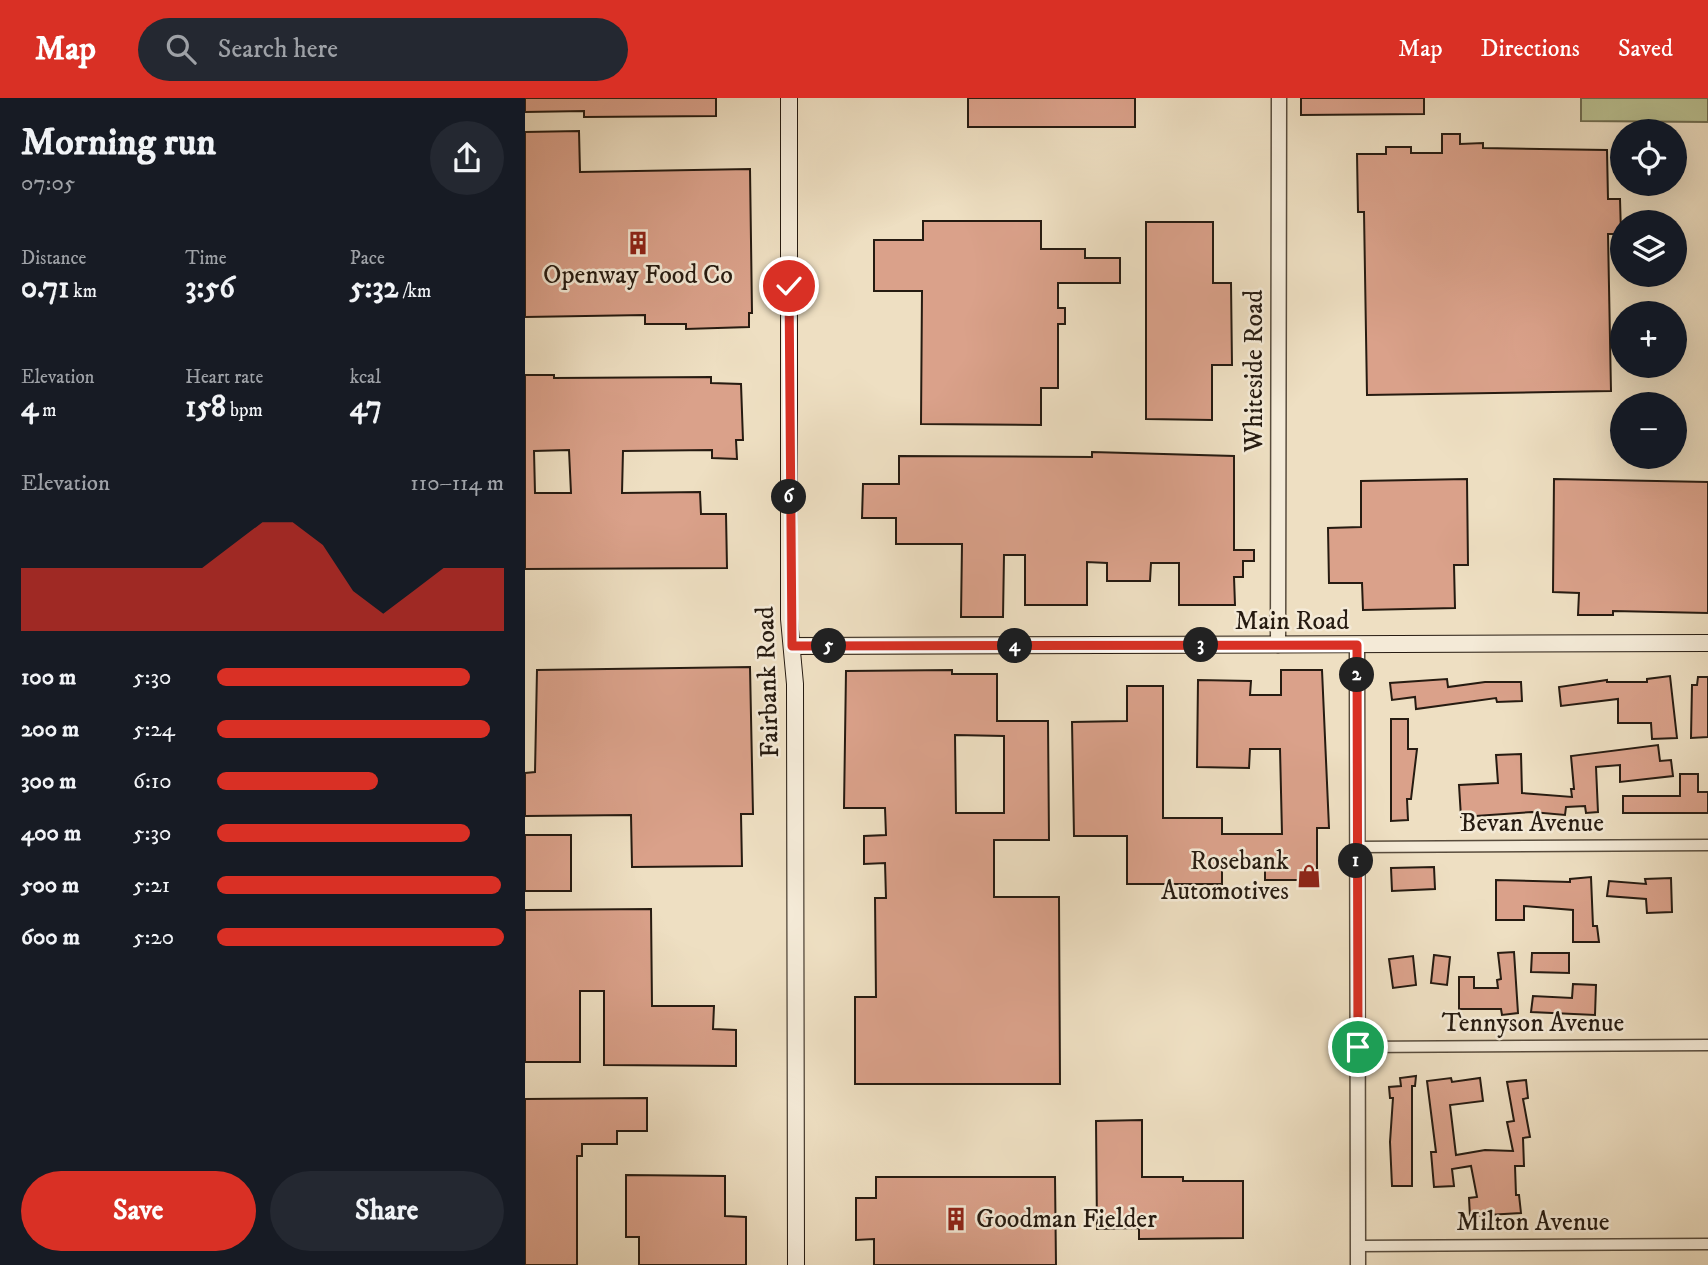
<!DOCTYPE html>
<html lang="en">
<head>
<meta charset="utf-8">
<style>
	body { margin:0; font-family:"IM FELL DW Pica",serif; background:#242831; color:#f1f3f6; height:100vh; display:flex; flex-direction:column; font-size:26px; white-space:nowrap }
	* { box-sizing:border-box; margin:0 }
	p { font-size:23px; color:#9ea1a6 }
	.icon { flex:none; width:38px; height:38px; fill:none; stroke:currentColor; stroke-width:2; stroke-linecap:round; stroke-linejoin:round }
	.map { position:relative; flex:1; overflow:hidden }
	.sheet { display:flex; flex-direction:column; background:#171b24; width:525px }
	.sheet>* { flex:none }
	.fabs { position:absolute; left:1085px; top:21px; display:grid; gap:14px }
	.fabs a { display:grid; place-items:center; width:77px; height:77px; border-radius:50%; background:#171b24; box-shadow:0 7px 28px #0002; font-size:35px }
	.pin { position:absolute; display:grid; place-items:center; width:60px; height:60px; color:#fff; margin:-30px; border:4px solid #fff; border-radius:50%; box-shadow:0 2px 7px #0007 }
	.km { position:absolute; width:35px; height:35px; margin:-18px; border-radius:50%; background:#222; color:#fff; font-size:19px; line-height:35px; text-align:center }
	.round { display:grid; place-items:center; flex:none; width:74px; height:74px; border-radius:37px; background:#242831 }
	.headline { display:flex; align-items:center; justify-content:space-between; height:119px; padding:0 21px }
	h1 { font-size:38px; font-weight:800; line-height:52px }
	.figures { display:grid; grid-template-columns:repeat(3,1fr); gap:10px; height:119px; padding:7px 21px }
	.figures div { display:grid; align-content:center }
	.figures b { font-size:30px; font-weight:800 }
	.figures small { font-size:19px; font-weight:400 }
	.figures p { font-size:19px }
	.chart { height:196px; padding:14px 21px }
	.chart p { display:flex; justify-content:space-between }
	.chart svg { width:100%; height:126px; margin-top:7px; fill:#d93025; opacity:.7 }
	.primary-button { display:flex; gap:14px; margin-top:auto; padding:14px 21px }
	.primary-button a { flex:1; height:80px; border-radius:42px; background:#d93025; color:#fff; font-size:28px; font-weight:800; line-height:80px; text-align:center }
	.primary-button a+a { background:#242831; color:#f1f3f6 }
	ul { padding:0 21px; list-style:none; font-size:23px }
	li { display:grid; grid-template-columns:112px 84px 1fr; align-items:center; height:52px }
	li i { height:18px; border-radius:9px; background:#d93025 }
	header { display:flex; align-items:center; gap:42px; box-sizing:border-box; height:98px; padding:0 35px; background:#d93025; color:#fff }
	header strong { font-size:33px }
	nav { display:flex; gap:38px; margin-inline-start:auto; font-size:24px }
	.search { width:490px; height:63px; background:#242831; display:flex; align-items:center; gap:18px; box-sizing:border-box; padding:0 24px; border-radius:38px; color:#9ea1a6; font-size:26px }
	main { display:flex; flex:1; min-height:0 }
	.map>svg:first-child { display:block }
	.green { fill:#bac192; stroke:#706e52; stroke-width:2 }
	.building { fill:#daa18a; stroke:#261b11; stroke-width:2; fill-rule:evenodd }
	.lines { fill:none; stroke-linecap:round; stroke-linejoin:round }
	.minor-casing { stroke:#584c3d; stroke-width:13 }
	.tertiary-casing { stroke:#584c3d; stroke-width:17 }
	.secondary-casing { stroke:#261b11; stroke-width:18 }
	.minor { stroke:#f4ead7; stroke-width:10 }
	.tertiary { stroke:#f4ead7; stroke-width:14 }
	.secondary { stroke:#f4ead7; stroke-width:16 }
	.route-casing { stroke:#fff; stroke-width:14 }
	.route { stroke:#d93025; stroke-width:9 }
	.labels { text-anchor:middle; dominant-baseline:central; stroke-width:5; stroke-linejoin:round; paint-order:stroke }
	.poi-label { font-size:26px; fill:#261b11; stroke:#f4ead7 }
	.street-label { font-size:26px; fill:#261b11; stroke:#f4ead7 }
</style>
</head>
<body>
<header>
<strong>Map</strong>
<div class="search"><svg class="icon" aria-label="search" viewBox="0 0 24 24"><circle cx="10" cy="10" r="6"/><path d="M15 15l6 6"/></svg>Search here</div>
<nav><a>Map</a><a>Directions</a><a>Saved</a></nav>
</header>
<main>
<section class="sheet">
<div class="headline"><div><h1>Morning run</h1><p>07:05</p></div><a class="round"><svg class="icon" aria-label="share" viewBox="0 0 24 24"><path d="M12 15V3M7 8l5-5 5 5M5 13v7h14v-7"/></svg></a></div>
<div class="figures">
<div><p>Distance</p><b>0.71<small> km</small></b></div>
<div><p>Time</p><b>3:56</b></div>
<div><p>Pace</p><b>5:32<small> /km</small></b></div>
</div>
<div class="figures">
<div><p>Elevation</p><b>4<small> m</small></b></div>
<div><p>Heart rate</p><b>158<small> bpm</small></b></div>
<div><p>kcal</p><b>47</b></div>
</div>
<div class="chart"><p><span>Elevation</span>110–114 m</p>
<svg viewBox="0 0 160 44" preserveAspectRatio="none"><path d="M0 44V22L10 22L20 22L30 22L40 22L50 22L60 22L70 14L80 6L90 6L100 14L110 30L120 38L130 30L140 22L150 22L160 22V44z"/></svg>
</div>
<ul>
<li><b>100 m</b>5:30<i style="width:88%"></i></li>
<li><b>200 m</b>5:24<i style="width:95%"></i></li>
<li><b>300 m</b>6:10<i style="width:56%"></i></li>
<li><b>400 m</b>5:30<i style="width:88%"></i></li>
<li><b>500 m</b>5:21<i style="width:99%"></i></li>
<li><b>600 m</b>5:20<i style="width:100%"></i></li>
</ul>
<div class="primary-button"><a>Save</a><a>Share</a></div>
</section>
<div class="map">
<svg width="1183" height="1167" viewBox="0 0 1183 1167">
	<rect width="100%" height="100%" fill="#eedfc2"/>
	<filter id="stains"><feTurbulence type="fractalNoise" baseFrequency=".00286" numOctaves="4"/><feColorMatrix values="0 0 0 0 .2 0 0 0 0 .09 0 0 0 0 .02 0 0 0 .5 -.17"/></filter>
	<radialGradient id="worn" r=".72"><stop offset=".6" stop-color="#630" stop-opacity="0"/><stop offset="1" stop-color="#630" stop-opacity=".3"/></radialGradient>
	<path class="green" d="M 1056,0 L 1183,0 L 1183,24 L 1056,23 Z"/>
	<path class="building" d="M 0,0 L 191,0 L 191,18 L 59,19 L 59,13 L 0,14 Z
		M 443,0 L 610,0 L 610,29 L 443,29 Z
		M 776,0 L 899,0 L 899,16 L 776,17 Z
		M 54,33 L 55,74 L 225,71 L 227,215 L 224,215 L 224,229 L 161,231 L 161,226 L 120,226 L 120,217 L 0,219 L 0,34 Z
		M 917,36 L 935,36 L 935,46 L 958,45 L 958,50 L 1082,52 L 1083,101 L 1095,101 L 1096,136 L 1083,136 L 1086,293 L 842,297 L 839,114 L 833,114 L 832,56 L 861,56 L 861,49 L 886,49 L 886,55 L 917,55 Z
		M 398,123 L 516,123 L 516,151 L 560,151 L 560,160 L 595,160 L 595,185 L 533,185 L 533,210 L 540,210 L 540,226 L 533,226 L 533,290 L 516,290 L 516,327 L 396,326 L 397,193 L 349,193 L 349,142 L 398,142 Z
		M 621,124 L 688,124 L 688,185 L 706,185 L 707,267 L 687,267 L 687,322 L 621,321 Z
		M 0,277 L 29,277 L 29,280 L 186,279 L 186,285 L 216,286 L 218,342 L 211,342 L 212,361 L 187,360 L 187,352 L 98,353 L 97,395 L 175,394 L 176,416 L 201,416 L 202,470 L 0,471 ZM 44,352 L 46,395 L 10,395 L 9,353 Z
		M 567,354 L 709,358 L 709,452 L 729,452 L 729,463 L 718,463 L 718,479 L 709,479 L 710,507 L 654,507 L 654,465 L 626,465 L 625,483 L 582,483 L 582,465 L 562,464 L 562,507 L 500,507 L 500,457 L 479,457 L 478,519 L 436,519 L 437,446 L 371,446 L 371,420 L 337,420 L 338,386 L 374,386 L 374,358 L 567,359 Z
		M 942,381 L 943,467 L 929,467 L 930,510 L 838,512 L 837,485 L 804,485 L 803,430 L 836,429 L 836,383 Z
		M 1029,381 L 1183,384 L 1183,515 L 1088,513 L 1088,517 L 1053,517 L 1054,495 L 1028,494 Z
		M 225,569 L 228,716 L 216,716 L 217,768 L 107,769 L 106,717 L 0,718 L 0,675 L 10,674 L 12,572 Z
		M 427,572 L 427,576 L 472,576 L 472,623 L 523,623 L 524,742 L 469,742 L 469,799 L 534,799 L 535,986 L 330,986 L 330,899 L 351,899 L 350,800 L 361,800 L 360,765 L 339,766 L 339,738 L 361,737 L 360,710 L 319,710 L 321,573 ZM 430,637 L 479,638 L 479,715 L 431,715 Z
		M 756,572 L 797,572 L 804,730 L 792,730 L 792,782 L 740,782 L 740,761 L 697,761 L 697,786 L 602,786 L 602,738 L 549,738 L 547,624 L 602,623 L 602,588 L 638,588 L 638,720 L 697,720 L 697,736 L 757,736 L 755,651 L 725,651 L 724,670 L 672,669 L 673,582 L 726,583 L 725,597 L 756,597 Z
		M 1145,578 L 1152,640 L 1127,641 L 1126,625 L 1093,625 L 1093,601 L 1036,608 L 1034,589 L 1082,582 L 1082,584 L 1122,584 L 1122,581 Z
		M 1173,579 L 1183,579 L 1183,639 L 1166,640 L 1167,587 L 1172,587 Z
		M 922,581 L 923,589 L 960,584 L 996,584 L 997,603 L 972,604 L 971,600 L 891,611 L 890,599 L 867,602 L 865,585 Z
		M 866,621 L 883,621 L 883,651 L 892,651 L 886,701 L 882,701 L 883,722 L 866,723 Z
		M 1133,647 L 1135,663 L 1146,662 L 1148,678 L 1095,684 L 1095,667 L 1071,669 L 1073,714 L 1061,715 L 1060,708 L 1041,709 L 1040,717 L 1007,714 L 936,719 L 934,687 L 973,685 L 971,657 L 996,656 L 997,695 L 1047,699 L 1046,691 L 1049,691 L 1046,658 Z
		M 1155,676 L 1173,676 L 1173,694 L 1183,694 L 1183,715 L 1098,715 L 1098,698 L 1155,698 Z
		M 0,737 L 46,737 L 46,793 L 0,793 Z
		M 909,769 L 910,791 L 867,793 L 866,770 Z
		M 1066,779 L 1068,828 L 1072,828 L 1074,844 L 1048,844 L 1048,812 L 999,808 L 999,822 L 971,822 L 971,782 L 1045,784 L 1045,781 Z
		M 1146,780 L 1147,814 L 1122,815 L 1121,801 L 1082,798 L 1084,783 L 1121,786 L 1120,781 Z
		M 126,811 L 127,908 L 189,908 L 188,931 L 211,932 L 211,968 L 79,967 L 79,893 L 55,893 L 55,964 L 0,964 L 0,812 Z
		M 989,854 L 993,915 L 977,917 L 976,911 L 934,911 L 934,879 L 949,879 L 949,890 L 973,890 L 972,882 L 976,881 L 973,855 Z
		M 1007,855 L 1044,855 L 1044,875 L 1006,874 Z
		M 909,857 L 925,859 L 922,887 L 906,885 Z
		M 888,858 L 891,887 L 868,890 L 864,861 Z
		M 1048,886 L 1071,887 L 1070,917 L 1006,914 L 1008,898 L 1047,900 Z
		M 891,978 L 890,988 L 887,988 L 887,1088 L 867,1088 L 865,1044 L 868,1000 L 865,1000 L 864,989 L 876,988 L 875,980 Z
		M 926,980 L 927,984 L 955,980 L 958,1003 L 925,1007 L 931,1057 L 960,1052 L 988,1053 L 982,1024 L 989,1023 L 982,984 L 1001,982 L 1003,1000 L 998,1001 L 1005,1039 L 998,1040 L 999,1068 L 990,1068 L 991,1097 L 994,1097 L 996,1115 L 945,1118 L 944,1100 L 952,1099 L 946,1068 L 927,1071 L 929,1088 L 909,1089 L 906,1054 L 911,1054 L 902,983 Z
		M 122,1000 L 122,1033 L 92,1033 L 92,1046 L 57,1046 L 57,1058 L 52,1058 L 52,1167 L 0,1167 L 0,1001 Z
		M 617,1022 L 617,1079 L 658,1079 L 658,1083 L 718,1083 L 718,1140 L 614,1141 L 614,1130 L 572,1131 L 571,1023 Z
		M 101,1077 L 200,1078 L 200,1118 L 221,1119 L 221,1167 L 114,1167 L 114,1139 L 101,1139 Z
		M 351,1079 L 530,1079 L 531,1167 L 349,1167 L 349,1141 L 331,1142 L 331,1100 L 351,1100 Z"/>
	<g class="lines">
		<g class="minor-casing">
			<path id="minor" d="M 831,749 L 1183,747
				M 833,949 L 1183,947
				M 833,1148 L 1183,1146"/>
		</g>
		<g class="tertiary-casing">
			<path id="tertiary" d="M 753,547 L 754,0
				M 832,547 L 833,1167"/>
		</g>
		<g class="secondary-casing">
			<path id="secondary" d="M 264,0 L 264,521 L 270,586 L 271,1167
				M 267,548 L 1183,545"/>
		</g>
		<use href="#minor" class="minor"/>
		<use href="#tertiary" class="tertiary"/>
		<use href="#secondary" class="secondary"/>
	</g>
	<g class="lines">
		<g class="route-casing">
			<path id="route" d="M 264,188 L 267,548 L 832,547 L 833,949"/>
		</g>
		<use href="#route" class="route"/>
	</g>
	<defs>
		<g id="building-bare" transform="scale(1.89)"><path d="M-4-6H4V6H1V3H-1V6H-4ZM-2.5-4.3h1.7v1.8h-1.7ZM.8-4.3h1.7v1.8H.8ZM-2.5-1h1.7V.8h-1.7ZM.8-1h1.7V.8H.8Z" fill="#8f2418" stroke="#f4ead7" stroke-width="2.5" paint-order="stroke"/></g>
		<g id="shop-bare" transform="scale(1.89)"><path d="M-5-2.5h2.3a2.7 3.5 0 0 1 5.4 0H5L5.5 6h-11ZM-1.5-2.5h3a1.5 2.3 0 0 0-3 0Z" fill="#8f2418" stroke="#f4ead7" stroke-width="2.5" paint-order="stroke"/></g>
	</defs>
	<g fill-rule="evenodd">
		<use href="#building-bare" x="113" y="145"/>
		<use href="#shop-bare" x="784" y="778"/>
		<use href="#building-bare" x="431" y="1121"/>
	</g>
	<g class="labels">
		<g class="poi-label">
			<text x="113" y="177">Openway Food Co</text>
			<text x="764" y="763" text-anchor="end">Rosebank<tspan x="764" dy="30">Automotives</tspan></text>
			<text x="451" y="1121" text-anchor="start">Goodman Fielder</text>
		</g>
		<g class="street-label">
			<text transform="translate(729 273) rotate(-90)">Whiteside Road</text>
			<text x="767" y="523">Main Road</text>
			<text transform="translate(243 584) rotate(-92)">Fairbank Road</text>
			<text x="1007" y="725">Bevan Avenue</text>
			<text x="1008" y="925">Tennyson Avenue</text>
			<text x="1008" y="1124">Milton Avenue</text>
		</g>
	</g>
	<rect width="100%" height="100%" filter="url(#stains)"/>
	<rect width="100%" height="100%" fill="url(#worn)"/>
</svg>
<div class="fabs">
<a><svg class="icon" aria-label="locate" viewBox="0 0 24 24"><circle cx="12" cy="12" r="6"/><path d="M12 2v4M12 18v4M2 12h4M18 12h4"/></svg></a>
<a><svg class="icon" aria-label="layers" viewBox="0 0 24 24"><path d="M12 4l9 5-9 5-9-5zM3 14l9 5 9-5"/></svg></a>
<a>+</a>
<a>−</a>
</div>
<div class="pin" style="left:833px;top:949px;background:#1e9e55"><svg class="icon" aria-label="arrive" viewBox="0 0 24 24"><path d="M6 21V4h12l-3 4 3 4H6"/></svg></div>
<div class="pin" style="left:264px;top:188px;background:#d93025"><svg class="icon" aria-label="check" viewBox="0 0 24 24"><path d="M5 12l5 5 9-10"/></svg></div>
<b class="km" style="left:831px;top:763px">1</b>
<b class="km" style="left:832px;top:577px">2</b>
<b class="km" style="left:676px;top:547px">3</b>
<b class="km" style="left:490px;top:548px">4</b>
<b class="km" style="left:304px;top:548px">5</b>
<b class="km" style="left:264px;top:399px">6</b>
</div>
</main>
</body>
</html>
